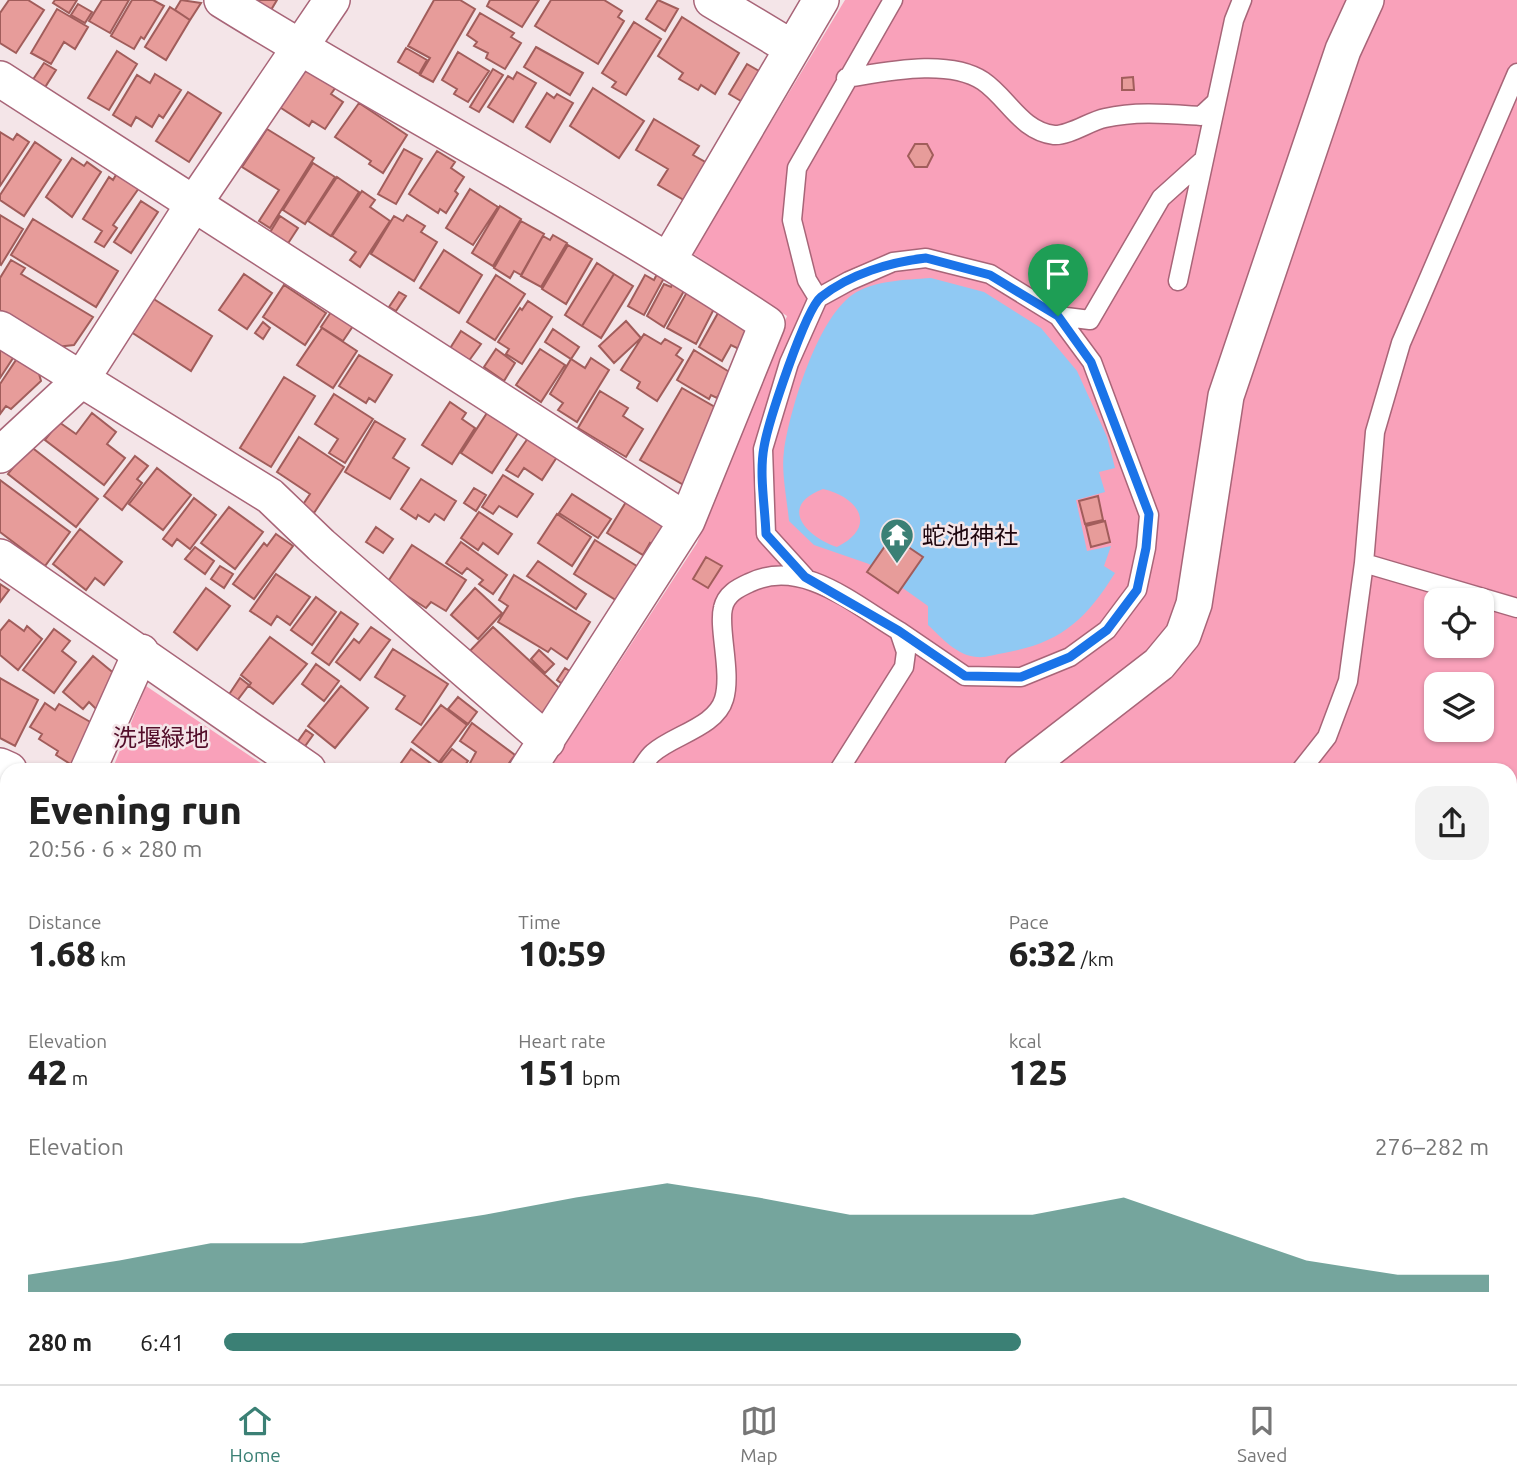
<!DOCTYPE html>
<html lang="en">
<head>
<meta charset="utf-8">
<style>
	body { margin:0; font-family:Ubuntu,"Noto Sans JP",sans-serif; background:#f2f2f2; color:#222; height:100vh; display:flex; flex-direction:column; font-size:26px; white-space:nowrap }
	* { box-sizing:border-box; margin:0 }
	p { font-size:23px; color:#767676 }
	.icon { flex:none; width:38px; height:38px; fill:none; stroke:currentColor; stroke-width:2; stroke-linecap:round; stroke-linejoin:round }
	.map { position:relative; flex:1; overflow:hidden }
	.panel { position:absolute; left:0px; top:763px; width:1517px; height:621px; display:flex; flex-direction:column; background:#fff; border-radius:21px 21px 0 0; box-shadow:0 2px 5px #0004 }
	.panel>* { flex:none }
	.tools { position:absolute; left:1424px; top:588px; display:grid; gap:14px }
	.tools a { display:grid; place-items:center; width:70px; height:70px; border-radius:14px; background:#fff; box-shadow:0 2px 5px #0004; font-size:35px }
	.pin { position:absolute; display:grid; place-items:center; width:60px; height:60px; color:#fff; margin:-72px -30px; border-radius:50% 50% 50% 0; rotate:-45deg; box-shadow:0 0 7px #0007 }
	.pin .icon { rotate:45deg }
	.round { display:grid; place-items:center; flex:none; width:74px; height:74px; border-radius:21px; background:#f2f2f2 }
	.overview { display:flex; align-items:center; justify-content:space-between; height:119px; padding:0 28px }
	h1 { font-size:38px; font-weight:800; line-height:52px }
	.figures { display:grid; grid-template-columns:repeat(3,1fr); gap:10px; height:119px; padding:7px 28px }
	.figures div { display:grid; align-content:center }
	.figures b { font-size:35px; font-weight:800 }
	.figures small { font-size:19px; font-weight:400 }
	.figures p { font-size:19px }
	.chart { height:196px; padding:14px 28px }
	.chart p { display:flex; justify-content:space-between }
	.chart svg { width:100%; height:126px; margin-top:7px; fill:#3b8075; opacity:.7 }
	ul { padding:0 28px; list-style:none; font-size:23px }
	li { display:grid; grid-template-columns:112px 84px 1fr; align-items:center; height:52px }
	li i { height:18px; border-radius:9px; background:#3b8075 }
	.menu { display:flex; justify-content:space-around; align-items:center; height:98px; border-top:2px solid #e0e0e0; background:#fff; font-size:19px; color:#767676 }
	.menu a { display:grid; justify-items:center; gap:4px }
	.menu .active { color:#3b8075 }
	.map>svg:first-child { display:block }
	.green { fill:#f9a1ba; fill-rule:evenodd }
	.water { fill:#90c9f3; fill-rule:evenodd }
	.building { fill:#e79c9a; stroke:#a15d5b; stroke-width:2 }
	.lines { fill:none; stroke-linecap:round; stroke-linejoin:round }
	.lane-casing { stroke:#a86578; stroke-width:21 }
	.street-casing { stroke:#a86578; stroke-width:38 }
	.secondary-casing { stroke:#a86578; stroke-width:42 }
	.lane { stroke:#fff; stroke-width:18 }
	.street { stroke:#fff; stroke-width:35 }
	.secondary { stroke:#fff; stroke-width:38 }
	.route-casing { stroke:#fff; stroke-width:14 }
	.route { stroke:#1a73e8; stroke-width:9 }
	.labels { text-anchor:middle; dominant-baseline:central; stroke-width:5; stroke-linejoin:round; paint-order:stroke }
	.poi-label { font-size:24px; fill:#1d050d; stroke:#f4e5e8; text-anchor:start }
	.park-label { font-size:24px; fill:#520d29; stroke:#f4e5e8 }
</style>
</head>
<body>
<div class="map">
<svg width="1517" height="1384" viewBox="0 0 1517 1384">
	<rect width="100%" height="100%" fill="#f4e5e8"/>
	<path class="green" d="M 845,0 L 1517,0 L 1517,1384 L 374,1384 L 359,1377 L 1510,1377 L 1510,770 L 549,770 L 697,543 L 787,316 L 692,253 ZM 1437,600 L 1482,600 L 1482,646 L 1437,646 ZM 1437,684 L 1482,684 L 1482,730 L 1437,730 Z
		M 146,686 L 271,770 L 112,770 Z
		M 7,1019 L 7,1219 L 0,1216 L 0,1054 L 7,1037 L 1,1033 Z"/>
	<path class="water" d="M 931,278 L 984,292 L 1041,328 L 1077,371 L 1107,437 L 1115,468 L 1099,472 L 1105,492 L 1076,500 L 1087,551 L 1111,546 L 1104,566 L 1115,573 C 1085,621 1060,643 1004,653 C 996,654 985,658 977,657 C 957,656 941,637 928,625 L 928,606 L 869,564 L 814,545 L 789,521 C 787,499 781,472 784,451 C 790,409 817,320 852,295 C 874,280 905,280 931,278 ZM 823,489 C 859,497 878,527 837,547 C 805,536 778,506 823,489 Z"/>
	<path class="building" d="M 9,0 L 28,0 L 44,10 L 16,53 L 0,43 L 0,13 Z
		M 55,0 L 77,0 L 69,13 L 53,3 Z
		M 102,0 L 129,0 L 110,33 L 89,21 Z
		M 132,0 L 153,0 L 164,6 L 144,39 L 141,37 L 134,49 L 111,36 Z
		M 181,0 L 201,3 L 190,20 L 175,10 Z
		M 255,0 L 277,0 L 271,10 Z
		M 434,0 L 460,0 L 475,9 L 433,82 L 420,75 L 430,58 L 408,46 Z
		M 490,0 L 539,0 L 522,27 L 487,6 Z
		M 551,0 L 604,0 L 622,11 L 618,17 L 624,21 L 598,64 L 535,26 Z
		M 658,0 L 678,9 L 665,31 L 646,19 Z
		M 78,4 L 92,12 L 85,23 L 71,15 Z
		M 170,7 L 190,20 L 166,60 L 145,47 Z
		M 57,9 L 88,27 L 75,49 L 64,42 L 51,64 L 31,53 Z
		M 480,13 L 514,33 L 511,37 L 521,43 L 505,69 L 486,58 L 488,53 L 474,46 L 477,42 L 467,35 Z
		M 682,17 L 739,53 L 715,94 L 701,85 L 698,90 L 679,79 L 683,73 L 658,56 Z
		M 634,22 L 661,39 L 626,95 L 612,87 L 616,82 L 602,73 Z
		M 536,47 L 583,73 L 570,95 L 524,67 Z
		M 406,48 L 427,60 L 419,74 L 398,62 Z
		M 117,51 L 137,64 L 109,110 L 88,98 Z
		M 458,52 L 489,71 L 468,102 L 454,94 L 457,89 L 442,80 Z
		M 44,63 L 56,70 L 42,92 L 30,84 Z
		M 747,64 L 764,74 L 746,104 L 729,94 Z
		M 305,65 L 336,87 L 331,94 L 343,102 L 325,129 L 312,121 L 309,126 L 278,106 Z
		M 493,69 L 503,75 L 479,112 L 470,107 Z
		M 517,72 L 536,83 L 513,122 L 488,107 L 508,76 L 513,79 Z
		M 155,74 L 181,90 L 163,118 L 159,115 L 152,127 L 136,117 L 131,126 L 113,115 L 137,75 L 150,83 Z
		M 1133,77 L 1134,90 L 1122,90 L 1122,78 Z
		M 593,88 L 644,121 L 619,158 L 570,126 Z
		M 188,92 L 221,113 L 189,162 L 156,141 Z
		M 547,93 L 554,98 L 557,94 L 573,103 L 550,142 L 526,127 Z
		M 359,103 L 407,135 L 383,173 L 369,164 L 371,161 L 335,137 Z
		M 654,119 L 699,146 L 693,155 L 707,163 L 689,203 L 658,185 L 668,169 L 636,150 Z
		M 267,129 L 314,158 L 270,228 L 259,221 L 279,190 L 242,167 Z
		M 0,132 L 13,140 L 17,134 L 29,142 L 0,186 Z
		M 35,142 L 61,160 L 24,216 L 0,200 L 0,195 Z
		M 915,144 L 927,144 L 933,155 L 927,167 L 915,167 L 908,156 Z
		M 404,149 L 422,159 L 396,204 L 378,194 Z
		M 437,151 L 455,162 L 451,168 L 464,177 L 455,191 L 458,194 L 446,213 L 440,209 L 438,213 L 409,194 Z
		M 72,158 L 84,166 L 87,162 L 101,172 L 72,217 L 46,197 Z
		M 313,163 L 335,177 L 305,224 L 283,210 Z
		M 117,173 L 139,188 L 113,225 L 117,228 L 104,247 L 95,242 L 102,231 L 83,219 L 109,177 L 113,180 Z
		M 337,177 L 359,192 L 331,236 L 308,221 Z
		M 470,189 L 498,207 L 473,245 L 446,228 Z
		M 362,191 L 375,200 L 370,207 L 390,221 L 360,267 L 350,260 L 356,252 L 332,236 Z
		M 141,201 L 158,212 L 131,253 L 114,242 Z
		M 500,206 L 521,219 L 493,266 L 472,253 Z
		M 0,215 L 23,229 L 1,265 L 0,264 Z
		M 407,215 L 425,226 L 421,232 L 437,242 L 414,281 L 371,254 L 394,216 L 403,221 Z
		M 280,216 L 298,228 L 287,245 L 269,234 Z
		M 33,219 L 118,271 L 96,307 L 11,255 Z
		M 521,221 L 544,234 L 521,275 L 514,271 L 510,278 L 494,268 Z
		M 553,235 L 567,243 L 541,287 L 521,276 L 543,236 L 550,240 Z
		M 568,245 L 592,259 L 566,304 L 542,289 Z
		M 444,250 L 482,275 L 459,313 L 420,288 Z
		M 11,260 L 25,268 L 21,274 L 93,317 L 74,345 L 56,347 L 0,310 L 0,278 Z
		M 597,263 L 614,274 L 582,326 L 565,315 Z
		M 244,274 L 272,293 L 247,329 L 219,310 Z
		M 614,274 L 633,286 L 601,338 L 582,326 Z
		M 657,274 L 664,278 L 644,315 L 628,306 L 645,275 L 654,280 Z
		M 496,275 L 525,294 L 495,340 L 467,322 Z
		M 673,282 L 685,289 L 664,327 L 647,316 L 664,284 L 671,287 Z
		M 284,285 L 326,313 L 305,345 L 263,317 Z
		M 399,292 L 406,296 L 396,311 L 389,307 Z
		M 687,292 L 715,307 L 696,344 L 667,328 Z
		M 149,296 L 212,336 L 191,371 L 128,330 Z
		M 528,301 L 552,317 L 522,364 L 506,354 L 509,349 L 498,342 L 520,308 L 522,310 Z
		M 333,309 L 355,323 L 343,341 L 321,327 Z
		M 718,313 L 752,333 L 743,351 L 731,345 L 722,361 L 699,347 Z
		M 626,321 L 641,338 L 614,363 L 599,346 Z
		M 263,322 L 270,328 L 263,339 L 255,333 Z
		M 322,328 L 357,351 L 333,388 L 297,365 Z
		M 553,329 L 579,347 L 571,359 L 545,342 Z
		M 461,331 L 481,344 L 468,362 L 449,350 Z
		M 644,334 L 661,344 L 665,339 L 681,348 L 676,355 L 683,360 L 657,401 L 637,388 L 640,382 L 621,370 Z
		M 0,345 L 15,355 L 0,378 Z
		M 496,349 L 515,363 L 504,381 L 484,367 Z
		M 540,349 L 565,365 L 541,402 L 516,385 Z
		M 694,350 L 731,373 L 717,398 L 711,395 L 709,399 L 677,380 Z
		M 359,355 L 392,375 L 375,402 L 369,398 L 366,403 L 339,386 Z
		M 18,357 L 38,370 L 41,381 L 11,409 L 6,406 L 0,414 L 0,384 Z
		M 591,358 L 609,370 L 577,422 L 558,410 L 563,403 L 550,394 L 571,359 L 585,368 Z
		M 284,377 L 315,396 L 271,467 L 240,448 Z
		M 682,388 L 727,414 L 696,492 L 640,460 Z
		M 600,391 L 628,408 L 623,416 L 643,429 L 626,457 L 578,428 Z
		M 334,394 L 373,419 L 345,463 L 329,453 L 338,439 L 315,424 Z
		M 450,402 L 466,413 L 462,419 L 475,428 L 452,464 L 422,445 Z
		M 92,413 L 116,432 L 107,444 L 125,458 L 104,485 L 45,440 L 59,422 L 76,434 Z
		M 487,413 L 518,433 L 492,473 L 461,453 Z
		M 375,421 L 405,439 L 393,458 L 409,468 L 390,499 L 345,472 Z
		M 299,437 L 344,467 L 314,513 L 302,506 L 310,494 L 277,472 Z
		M 528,438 L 557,457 L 542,480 L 524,468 L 518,477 L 506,470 Z
		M 30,446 L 98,499 L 76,527 L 8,474 Z
		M 135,456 L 148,466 L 137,479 L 142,483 L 122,510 L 104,496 Z
		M 157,468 L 191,495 L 163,530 L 129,504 Z
		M 503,475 L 533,494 L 517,517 L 499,506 L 493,514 L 482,507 Z
		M 421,479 L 456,501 L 444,520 L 435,514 L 429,522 L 418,515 L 416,519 L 401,509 Z
		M 0,480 L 70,532 L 45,566 L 0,532 Z
		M 474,488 L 486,495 L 476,511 L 464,503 Z
		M 572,494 L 611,519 L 598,538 L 559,513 Z
		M 1098,496 L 1103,520 L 1085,524 L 1079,501 Z
		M 629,497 L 675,532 L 663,551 L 650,543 L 643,555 L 607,533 Z
		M 194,498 L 216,515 L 190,549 L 177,539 L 172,546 L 163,539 Z
		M 229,507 L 263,532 L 235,569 L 201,543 Z
		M 479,512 L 512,534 L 498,554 L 483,543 L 478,550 L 461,538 Z
		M 557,514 L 591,537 L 572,566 L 538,543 Z
		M 1105,521 L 1110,542 L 1091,547 L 1086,526 Z
		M 376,527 L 393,539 L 383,553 L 366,542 Z
		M 80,529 L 122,562 L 104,585 L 95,578 L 86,590 L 53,564 Z
		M 276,534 L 293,546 L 254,599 L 233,584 L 264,543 L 267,546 Z
		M 892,536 L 923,557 L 898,593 L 867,572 Z
		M 595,540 L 640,568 L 619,602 L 574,574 Z
		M 461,542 L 507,575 L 493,594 L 479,584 L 483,580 L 467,568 L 462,574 L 446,563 Z
		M 412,545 L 466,580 L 446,611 L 431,602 L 426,608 L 387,583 Z
		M 195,547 L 214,561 L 205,574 L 185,559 Z
		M 706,557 L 722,566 L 708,588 L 693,579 Z
		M 538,561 L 586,594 L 576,609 L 527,576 Z
		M 220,566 L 233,574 L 224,588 L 211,579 Z
		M 276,574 L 310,597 L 290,625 L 277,616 L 271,625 L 250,611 Z
		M 514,575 L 590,622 L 567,659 L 551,648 L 548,652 L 498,622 L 508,606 L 499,600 Z
		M 0,584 L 9,590 L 0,602 Z
		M 206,588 L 230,606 L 197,650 L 174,632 Z
		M 475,588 L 502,613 L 478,639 L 451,615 Z
		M 316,597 L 336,612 L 312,645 L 291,630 Z
		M 341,612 L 358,624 L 329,665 L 312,653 Z
		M 9,620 L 24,631 L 27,626 L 42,639 L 18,670 L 0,655 L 0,631 Z
		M 371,627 L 390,640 L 360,680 L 336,662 L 354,639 L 359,643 Z
		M 493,627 L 569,697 L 541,727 L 465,656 Z
		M 54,629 L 70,641 L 62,651 L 76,662 L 54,693 L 23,670 Z
		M 270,637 L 307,664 L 273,704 L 249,686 L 251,683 L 241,675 Z
		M 393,649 L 448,684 L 421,725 L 396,709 L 405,696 L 375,677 Z
		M 539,650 L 554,664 L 545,673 L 531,659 Z
		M 93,656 L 116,675 L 96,709 L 89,702 L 83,709 L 63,692 Z
		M 316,664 L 339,681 L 324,701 L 302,684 Z
		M 565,668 L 579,677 L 570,690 L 557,680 Z
		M 0,678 L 38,700 L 15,746 L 0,738 Z
		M 240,678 L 249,685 L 236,702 L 228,696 Z
		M 341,686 L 368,708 L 335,748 L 308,726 Z
		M 458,697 L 477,712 L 468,724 L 448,709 Z
		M 45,703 L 55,710 L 59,704 L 99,727 L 75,767 L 56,755 L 58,751 L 39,739 L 42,734 L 30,727 Z
		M 441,705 L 467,725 L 439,762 L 412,742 Z
		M 472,723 L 515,755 L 504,770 L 476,770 L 469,765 L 476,752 L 460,741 Z
		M 306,730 L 313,735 L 303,749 L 296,744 Z
		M 411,749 L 440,770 L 396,770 Z
		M 452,749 L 468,761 L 461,770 L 448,770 L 440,764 Z
		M 0,815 L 7,818 L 7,875 L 1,871 L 0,874 Z
		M 7,893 L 7,927 L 0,924 L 0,895 L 5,897 Z
		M 0,1297 L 7,1300 L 2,1318 L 0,1318 Z
		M 7,1318 L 7,1371 L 0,1384 L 0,1334 Z
		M 9,1377 L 53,1377 L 50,1384 L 9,1384 L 7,1383 Z
		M 64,1377 L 94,1377 L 91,1384 L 60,1384 Z
		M 120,1377 L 144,1377 L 141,1384 L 117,1384 Z
		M 149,1377 L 168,1377 L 178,1384 L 146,1384 Z"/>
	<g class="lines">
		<g class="lane-casing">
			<path id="lane" d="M 846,78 C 885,72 948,58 983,81 C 1008,98 1021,131 1054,135 C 1069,136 1090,121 1105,118 C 1137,111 1168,114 1201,116 L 1216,102
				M 1178,281 L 1234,20 L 1242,0
				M 818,298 L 807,280 L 792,220 L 797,168 L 893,0
				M 1058,316 L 1090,320 L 1161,198 L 1201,162
				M 1364,563 L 1517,608
				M 805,577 L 766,534 L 763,449 L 789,363 L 818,298 L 849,281 L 893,262 L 926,258 L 990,274 L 1058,316 L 1092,362 L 1149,515 L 1146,548 L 1137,590 L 1107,630 L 1070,657 L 1021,677 L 965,676 L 899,631
				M 640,770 C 644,765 648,757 653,753 C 673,735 716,727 724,699 C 732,673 718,628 723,608 C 726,594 738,588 749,583 C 802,557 855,605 899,631 L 906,652 L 904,667 L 839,770
				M 1301,770 L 1327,737 L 1348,681 L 1364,563 L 1375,432 L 1401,343 L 1517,73
				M 1510,1296 L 1517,1243
				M 559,1384 L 562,1377
				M 971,1384 L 974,1377
				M 1499,1384 L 1500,1377"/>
		</g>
		<g class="street-casing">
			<path id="street" d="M 222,0 C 402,112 591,207 767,324 L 687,521 L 527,770
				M 712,0 L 792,48
				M 0,79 L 687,521
				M 669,259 L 821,0
				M 0,329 L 270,496 L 321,545 L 547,741
				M 0,455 L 81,380 L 193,205 L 332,0
				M 0,557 L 308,770
				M 0,766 L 9,770
				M 88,770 L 141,652
				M 1022,770 L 1159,664 L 1183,635 L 1194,604 L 1226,396 L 1343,50 L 1366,0
				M 0,987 L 7,970
				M 755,1384 L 762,1377"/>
		</g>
		<g class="secondary-casing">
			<path id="secondary" d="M 0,1252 L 7,1255
				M 275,1377 L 289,1384"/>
		</g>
		<use href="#lane" class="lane"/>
		<use href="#street" class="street"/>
		<use href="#secondary" class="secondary"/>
	</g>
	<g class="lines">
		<g class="route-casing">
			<path id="route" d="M 926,258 L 990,275 L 1058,316 L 1091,362 L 1149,514 L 1146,548 L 1137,590 L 1107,630 L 1070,657 L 1021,677 L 965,676 L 899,631 L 805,577 L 766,534 C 765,507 759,474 764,447 C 768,423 805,310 821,297 C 850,274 890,262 926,258 Z"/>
		</g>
		<use href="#route" class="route"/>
	</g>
	<defs>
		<g id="temple-pin" transform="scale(1.75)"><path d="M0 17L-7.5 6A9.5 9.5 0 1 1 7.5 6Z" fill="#3b8075" stroke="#f4e5e8"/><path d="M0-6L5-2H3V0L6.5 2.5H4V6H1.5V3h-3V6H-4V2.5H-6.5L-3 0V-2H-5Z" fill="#fff"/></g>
	</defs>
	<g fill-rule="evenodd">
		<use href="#temple-pin" x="897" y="535"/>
	</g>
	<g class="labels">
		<g class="poi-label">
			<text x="922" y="535">蛇池神社</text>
		</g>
		<g class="park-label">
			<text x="161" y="737">洗堰緑地</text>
		</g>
	</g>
</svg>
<div class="tools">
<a><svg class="icon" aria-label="locate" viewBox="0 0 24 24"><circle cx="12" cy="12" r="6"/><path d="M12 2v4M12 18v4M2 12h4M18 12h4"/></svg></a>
<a><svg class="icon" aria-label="layers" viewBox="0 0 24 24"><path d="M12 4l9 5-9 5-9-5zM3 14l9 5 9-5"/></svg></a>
</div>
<div class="pin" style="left:1058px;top:316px;background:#1e9e55"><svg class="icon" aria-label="arrive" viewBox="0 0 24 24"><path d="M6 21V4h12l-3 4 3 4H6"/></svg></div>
<section class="panel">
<div class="overview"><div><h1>Evening run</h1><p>20:56 · 6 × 280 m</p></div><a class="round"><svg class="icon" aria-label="share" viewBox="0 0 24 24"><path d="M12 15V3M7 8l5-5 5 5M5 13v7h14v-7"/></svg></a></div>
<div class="figures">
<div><p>Distance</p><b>1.68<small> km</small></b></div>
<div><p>Time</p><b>10:59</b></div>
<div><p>Pace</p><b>6:32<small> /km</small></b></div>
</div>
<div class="figures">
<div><p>Elevation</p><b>42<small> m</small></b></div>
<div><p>Heart rate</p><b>151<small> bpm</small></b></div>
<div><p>kcal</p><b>125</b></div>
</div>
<div class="chart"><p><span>Elevation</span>276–282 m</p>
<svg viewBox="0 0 160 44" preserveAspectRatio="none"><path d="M0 44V38L10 33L20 27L30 27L40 22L50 17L60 11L70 6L80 11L90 17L100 17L110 17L120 11L130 22L140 33L150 38L160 38V44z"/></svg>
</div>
<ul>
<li><b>280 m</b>6:41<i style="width:63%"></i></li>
</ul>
</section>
</div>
<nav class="menu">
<a class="active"><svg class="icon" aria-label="home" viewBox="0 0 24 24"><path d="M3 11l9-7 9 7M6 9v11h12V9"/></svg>Home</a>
<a><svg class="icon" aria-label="map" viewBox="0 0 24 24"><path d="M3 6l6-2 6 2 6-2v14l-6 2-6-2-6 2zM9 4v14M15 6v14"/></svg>Map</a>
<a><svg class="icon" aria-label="saved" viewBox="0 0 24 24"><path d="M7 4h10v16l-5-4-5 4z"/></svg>Saved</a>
</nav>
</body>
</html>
